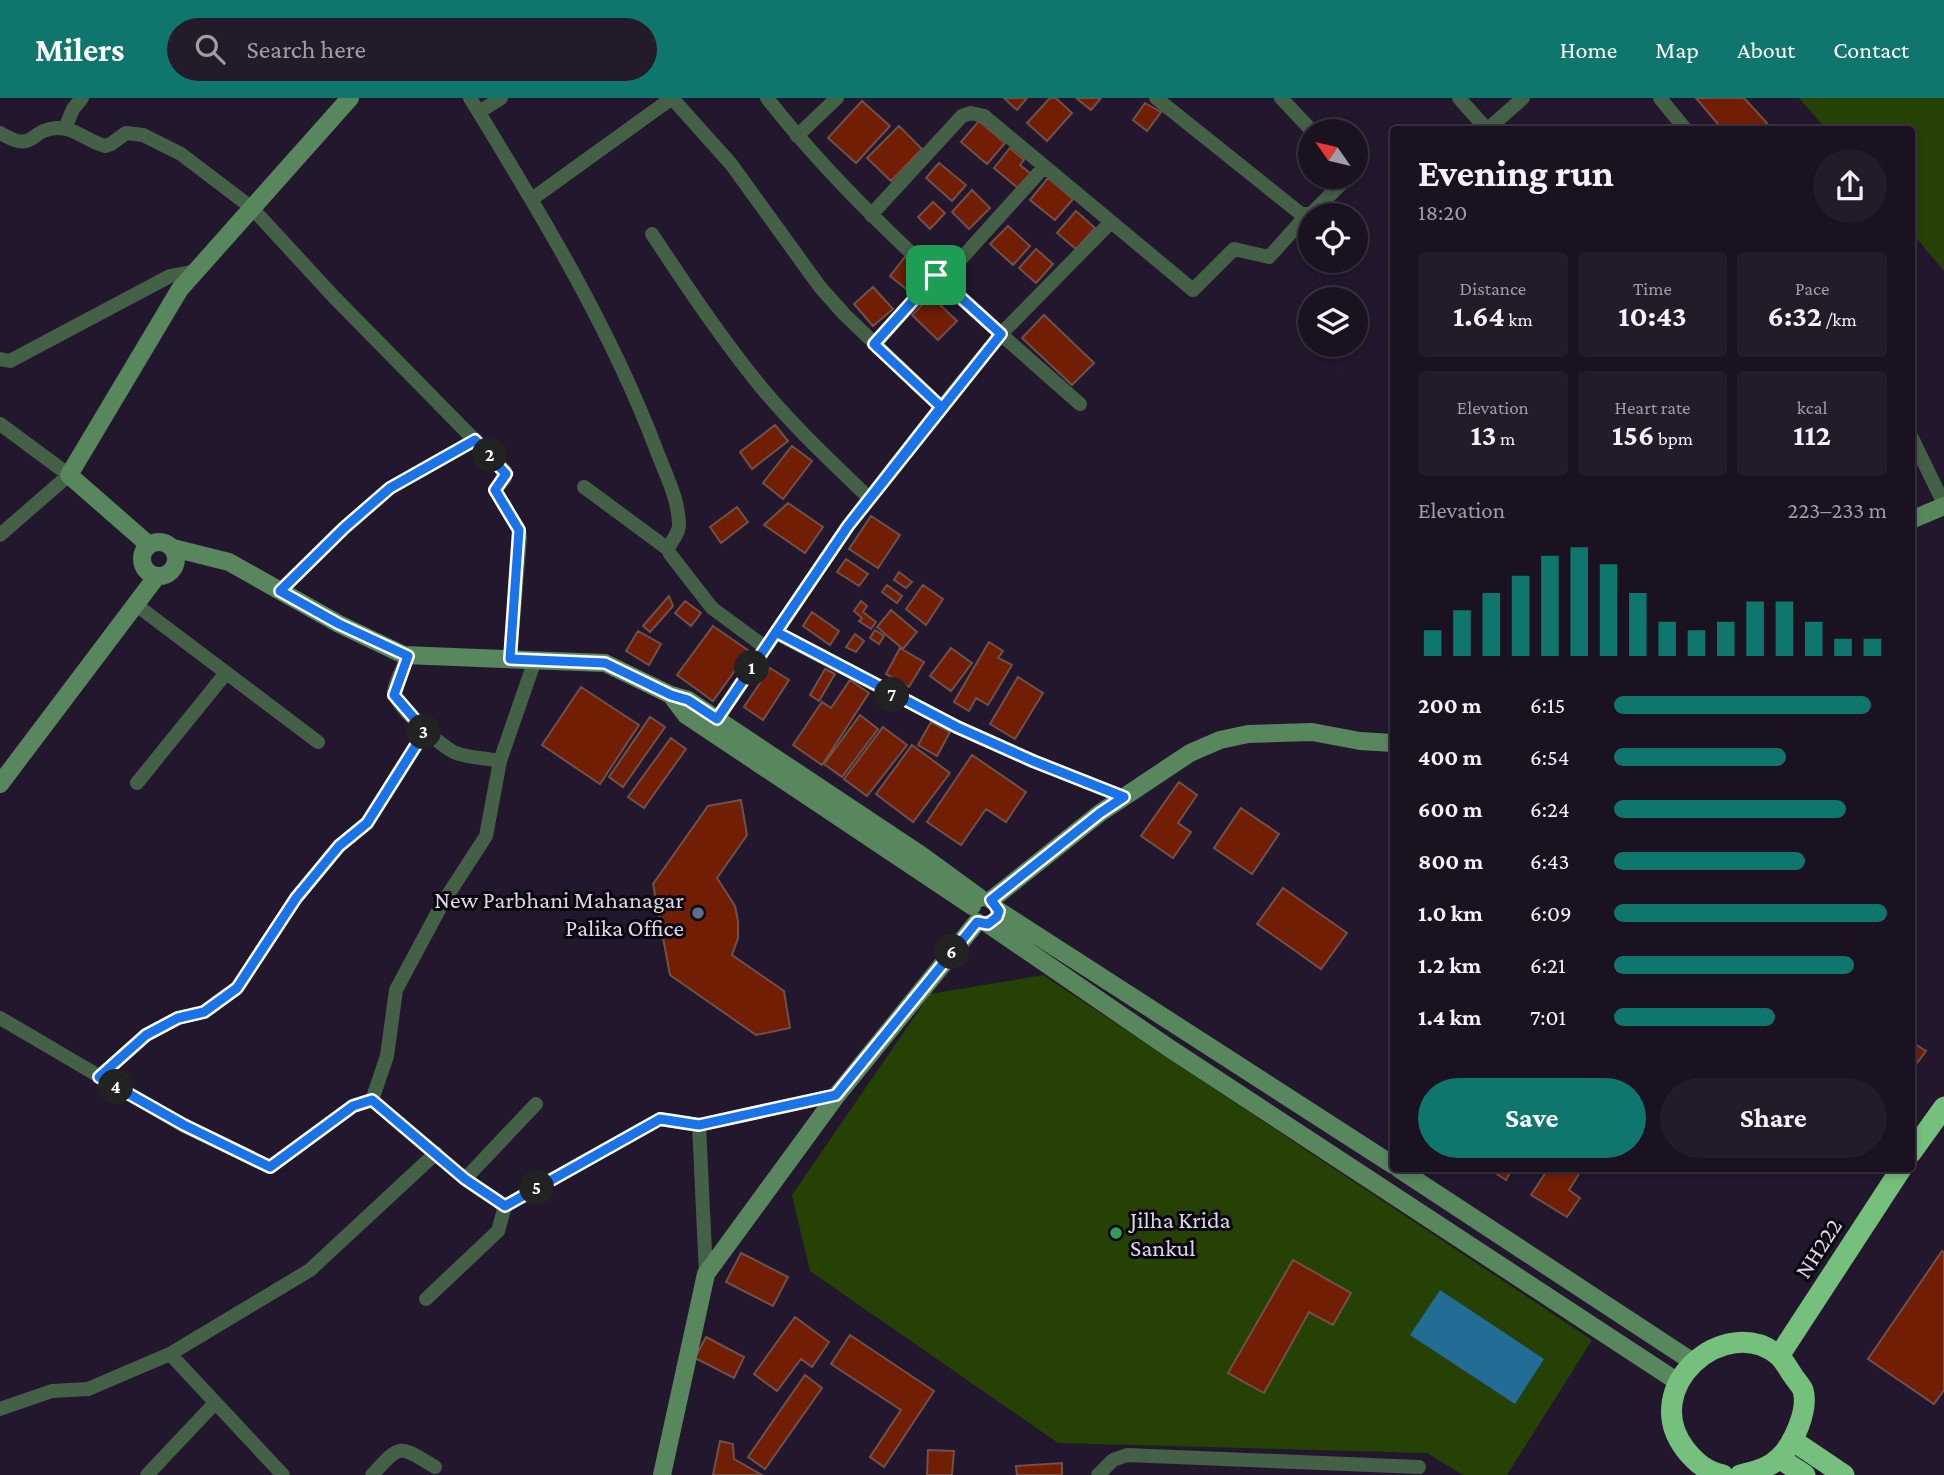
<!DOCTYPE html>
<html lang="en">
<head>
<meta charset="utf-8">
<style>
	body { margin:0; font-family:"Crimson Pro",serif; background:#231a2a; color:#f1f3f6; height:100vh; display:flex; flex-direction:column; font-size:26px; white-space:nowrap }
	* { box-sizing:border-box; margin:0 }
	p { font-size:23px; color:#9f9da5 }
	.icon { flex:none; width:38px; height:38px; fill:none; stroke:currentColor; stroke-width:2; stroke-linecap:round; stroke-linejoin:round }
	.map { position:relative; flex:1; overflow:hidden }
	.drawer { position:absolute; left:1390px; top:28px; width:525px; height:1046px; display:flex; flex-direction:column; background:#1a1121; border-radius:7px; box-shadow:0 4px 10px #0003,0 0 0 2px #38313f }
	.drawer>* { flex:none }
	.needle { width:46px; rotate:304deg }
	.controls { position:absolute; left:1298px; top:21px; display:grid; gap:14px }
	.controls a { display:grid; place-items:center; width:70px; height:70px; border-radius:50%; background:#1a1121; box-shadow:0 4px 10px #0003,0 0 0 2px #38313f; font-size:35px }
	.pin { position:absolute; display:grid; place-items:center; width:60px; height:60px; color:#fff; margin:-30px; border-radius:14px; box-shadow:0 4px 10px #0006 }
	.km { position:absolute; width:35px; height:35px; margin:-18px; border-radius:50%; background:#222; color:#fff; font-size:19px; line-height:35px; text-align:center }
	.round { display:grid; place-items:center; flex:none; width:74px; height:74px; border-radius:37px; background:#231a2a }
	.summary { display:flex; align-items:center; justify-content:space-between; height:119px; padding:0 28px }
	h1 { font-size:38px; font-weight:700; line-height:52px }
	.metrics { display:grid; grid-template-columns:repeat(3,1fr); gap:10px; height:119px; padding:7px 28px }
	.metrics div { display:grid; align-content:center; border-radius:7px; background:#231a2a; text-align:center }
	.metrics b { font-size:30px; font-weight:700 }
	.metrics small { font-size:19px; font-weight:400 }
	.metrics p { font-size:19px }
	.chart { height:196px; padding:14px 28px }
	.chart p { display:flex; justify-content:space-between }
	.chart svg { width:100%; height:126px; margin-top:7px; stroke:#0f766e; stroke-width:6 }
	.primary-button { display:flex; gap:14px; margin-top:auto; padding:14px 28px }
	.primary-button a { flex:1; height:80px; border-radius:42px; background:#0f766e; color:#fff; font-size:28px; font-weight:700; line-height:80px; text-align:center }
	.primary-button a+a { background:#231a2a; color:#f1f3f6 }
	ul { padding:0 28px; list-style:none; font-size:23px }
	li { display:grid; grid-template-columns:112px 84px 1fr; align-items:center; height:52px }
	li i { height:18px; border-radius:9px; background:#0f766e }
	header { display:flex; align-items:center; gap:42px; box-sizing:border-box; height:98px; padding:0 35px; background:#0f766e; color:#fff }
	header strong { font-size:33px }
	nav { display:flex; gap:38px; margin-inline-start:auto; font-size:24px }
	.search { width:490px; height:63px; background:#231a2a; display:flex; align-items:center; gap:18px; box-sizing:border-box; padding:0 24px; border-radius:38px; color:#9f9da5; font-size:26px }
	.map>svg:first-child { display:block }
	.green { fill:#264104 }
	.water { fill:#236c96 }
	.building { fill:#711e05; stroke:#6f5149; stroke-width:2 }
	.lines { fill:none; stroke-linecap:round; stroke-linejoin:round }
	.street { stroke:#446046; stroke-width:14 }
	.secondary { stroke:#58875d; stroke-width:18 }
	.highway { stroke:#75c07d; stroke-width:21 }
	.route-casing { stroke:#fff; stroke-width:14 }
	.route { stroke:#1a73e8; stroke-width:9 }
	.service-dot { fill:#5c6f8a; stroke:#09050e; stroke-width:2.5 }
	.leisure-dot { fill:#2e9e5b; stroke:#09050e; stroke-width:2.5 }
	.labels { text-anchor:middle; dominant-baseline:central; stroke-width:6; stroke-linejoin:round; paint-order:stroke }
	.poi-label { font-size:24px; fill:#ddd6e5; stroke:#09050e; text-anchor:end }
	.street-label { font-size:24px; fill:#ddd6e5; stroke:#09050e }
</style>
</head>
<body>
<header>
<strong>Milers</strong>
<div class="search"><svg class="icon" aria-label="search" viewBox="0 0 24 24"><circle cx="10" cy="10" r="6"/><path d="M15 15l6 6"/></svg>Search here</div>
<nav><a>Home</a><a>Map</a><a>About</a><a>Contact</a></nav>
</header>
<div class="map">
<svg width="1944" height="1377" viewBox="0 0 1944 1377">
	<rect width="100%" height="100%" fill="#22172c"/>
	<path class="green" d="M 1799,0 L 1944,0 L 1944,173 L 1911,134 L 1911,32 L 1826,31 Z
		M 1043,877 L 1592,1242 L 1507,1377 L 1463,1377 L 1427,1355 L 1058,1345 L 810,1173 L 792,1097 L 930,896 Z"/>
	<path class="water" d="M 1440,1192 L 1544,1261 L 1515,1306 L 1410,1237 Z"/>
	<path class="building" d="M 1004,0 L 1027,0 L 1017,12 Z
		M 1050,0 L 1056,0 L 1072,15 L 1047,43 L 1027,25 Z
		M 1076,0 L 1101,0 L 1091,12 Z
		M 1696,0 L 1744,0 L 1767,25 L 1759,32 L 1723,32 Z
		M 862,3 L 890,28 L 856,65 L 828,40 Z
		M 1145,5 L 1161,14 L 1147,33 L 1133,22 Z
		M 979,23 L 1005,45 L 987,66 L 961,44 Z
		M 899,28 L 922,51 L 891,83 L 867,60 Z
		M 1010,50 L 1024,62 L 1020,67 L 1031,76 L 1019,91 L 994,70 Z
		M 939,65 L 966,87 L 952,103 L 926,80 Z
		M 1048,80 L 1073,101 L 1055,122 L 1030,102 Z
		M 972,92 L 990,110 L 969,131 L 952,114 Z
		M 933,104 L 945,115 L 930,131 L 918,119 Z
		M 1076,113 L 1095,130 L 1076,151 L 1057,135 Z
		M 1008,128 L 1030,148 L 1013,167 L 990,146 Z
		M 1036,151 L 1053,166 L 1036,185 L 1019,170 Z
		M 905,159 L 925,174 L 910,194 L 890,178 Z
		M 873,189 L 893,211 L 873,228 L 854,206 Z
		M 931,198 L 957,223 L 938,242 L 912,217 Z
		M 1044,217 L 1094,265 L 1072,287 L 1022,240 Z
		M 775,327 L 788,343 L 752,371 L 740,354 Z
		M 792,348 L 812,363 L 783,401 L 763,385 Z
		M 788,405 L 823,429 L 805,455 L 764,427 Z
		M 737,409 L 748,424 L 721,445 L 710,429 Z
		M 871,418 L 900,437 L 878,470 L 849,451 Z
		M 846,461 L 868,476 L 859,488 L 837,474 Z
		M 899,474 L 912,484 L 906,490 L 894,482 Z
		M 887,487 L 902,498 L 897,505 L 882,494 Z
		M 923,487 L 943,501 L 926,527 L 906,511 Z
		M 669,498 L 673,508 L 650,534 L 643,528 Z
		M 685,503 L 701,515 L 691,528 L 675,515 Z
		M 861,503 L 867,508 L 863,514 L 876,524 L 871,531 L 859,523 L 862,520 L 854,513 Z
		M 891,512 L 917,534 L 903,551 L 877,529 Z
		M 812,514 L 839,533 L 830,547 L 803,528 Z
		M 713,528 L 749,553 L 713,603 L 677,577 Z
		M 875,532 L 884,538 L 879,546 L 870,540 Z
		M 638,533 L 661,546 L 649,567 L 626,553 Z
		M 855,536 L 864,543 L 856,554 L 846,549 Z
		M 989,544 L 1003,553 L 998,560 L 1012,567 L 988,607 L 976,600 L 969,613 L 954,604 Z
		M 900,550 L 924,564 L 909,589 L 886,576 Z
		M 951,550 L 972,565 L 951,593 L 930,578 Z
		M 770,570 L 789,582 L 763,622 L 744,609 Z
		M 825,571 L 835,576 L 819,603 L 810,597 Z
		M 1018,579 L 1043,595 L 1015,641 L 990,626 Z
		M 850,582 L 869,595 L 822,667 L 793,647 L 822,604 L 831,610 Z
		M 581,589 L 639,627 L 600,686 L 542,647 Z
		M 860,617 L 878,631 L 842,679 L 824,666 Z
		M 650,619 L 665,629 L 623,689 L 609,679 Z
		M 931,624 L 950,634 L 937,658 L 918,647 Z
		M 883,629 L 907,647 L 867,698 L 844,681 Z
		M 671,640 L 686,651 L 644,710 L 628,699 Z
		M 912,647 L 950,675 L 913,724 L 876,696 Z
		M 972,657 L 1026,694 L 1006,724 L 986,711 L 961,747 L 927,724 Z
		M 1179,684 L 1197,697 L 1178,725 L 1191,734 L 1173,760 L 1141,738 Z
		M 741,702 L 747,737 L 717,780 L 735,808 L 738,823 L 738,840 L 732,857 L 784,893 L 790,930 L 756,937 L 670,877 L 653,786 L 708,708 Z
		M 1241,710 L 1279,736 L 1252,776 L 1214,750 Z
		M 1283,790 L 1347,835 L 1321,871 L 1257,826 Z
		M 1912,944 L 1926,953 L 1911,973 L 1911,945 Z
		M 1489,1071 L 1512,1071 L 1506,1082 Z
		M 1548,1071 L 1582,1071 L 1569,1092 L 1580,1100 L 1567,1119 L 1531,1097 Z
		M 1942,1153 L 1944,1154 L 1944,1292 L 1934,1306 L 1868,1261 Z
		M 741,1155 L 788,1179 L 773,1208 L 726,1184 Z
		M 1293,1162 L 1351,1195 L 1333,1227 L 1309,1214 L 1264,1295 L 1228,1275 Z
		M 795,1219 L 829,1244 L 812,1269 L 801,1261 L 777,1293 L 754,1276 Z
		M 850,1237 L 934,1293 L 884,1369 L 870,1359 L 901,1312 L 831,1266 Z
		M 706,1239 L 744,1259 L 734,1280 L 695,1260 Z
		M 805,1277 L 822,1290 L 765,1371 L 748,1359 Z
		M 720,1343 L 733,1346 L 734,1361 L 762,1377 L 713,1377 Z
		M 928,1352 L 954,1353 L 952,1377 L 927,1377 Z
		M 1062,1365 L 1062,1377 L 1017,1377 L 1016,1368 Z"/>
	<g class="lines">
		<path class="street" d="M 470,0 C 539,113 609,227 656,351 C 665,375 679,401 679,427 C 679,436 671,443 668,451 L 670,456 L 712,510 L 766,550
			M 672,0 L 731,66 L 820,189 L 844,216 L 941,309
			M 767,0 C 857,115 971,209 1080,306
			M 1156,0 L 1301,116 L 1311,116 L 1348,79
			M 1281,0 L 1312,33
			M 1459,0 L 1483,27 L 1489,30 L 1523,0
			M 1660,0 L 1686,32
			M 479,14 L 501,0
			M 65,30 L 73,11 L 82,0
			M 0,35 C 36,56 27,32 57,30 C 74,29 88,44 105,48 L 111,46 L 126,35 L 143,37 L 181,56 L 252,110 L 333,198 L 505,373 L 505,380 L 495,392 L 519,432 L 520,440 L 510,561
			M 797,38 L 837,0
			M 532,101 L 672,0
			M 871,117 L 962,18 L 971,15 L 984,18 L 1193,192 L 1234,151 L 1269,159 L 1306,118
			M 652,136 C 687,189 721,240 761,289 C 794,329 832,364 869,400
			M 942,182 L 1044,69
			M 875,246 L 936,177
			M 0,261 L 10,263 L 170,178 L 196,173
			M 0,326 L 69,377 L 0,437
			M 1911,338 L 1944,406
			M 584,389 L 668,451
			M 280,493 L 344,430 L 390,390 L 475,342
			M 135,506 L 318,644
			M 776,535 L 957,629 L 1033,663 L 1124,699
			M 408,558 C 404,568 395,583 394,594 C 394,607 443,650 456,655 C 470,660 486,660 500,663
			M 712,629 L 848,428 L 917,339 L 1001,236 L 1110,125
			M 137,685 L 226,575
			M 0,920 L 184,1028 L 270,1069 L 353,1008 L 372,1002 L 465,1081 L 505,1108 L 660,1021 L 699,1027 L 837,997
			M 99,979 L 146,937 L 178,920 L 204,914 L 237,890 L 296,800 L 339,748 L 367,725 L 425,633
			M 372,1002 L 387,958 L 396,892 L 442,806 L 486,738 L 500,663 L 535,562
			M 699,1027 L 706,1176
			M 465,1081 L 536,1006
			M 426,1201 L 498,1133 L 505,1108
			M 170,1256 L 283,1377
			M 0,1311 L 52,1293 L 88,1291 L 170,1256 L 310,1172 L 436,1055
			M 147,1377 L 215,1305
			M 372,1377 C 402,1345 398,1347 435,1369
			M 1098,1377 L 1113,1362 L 1127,1357 L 1419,1369"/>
		<path class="secondary" d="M 1911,422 L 1944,408
			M142 461a17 17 0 1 1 34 0a17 17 0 1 1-34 0Z
			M 149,447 L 69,377 L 180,191 L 350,0
			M 173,450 L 229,464 L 339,526 L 404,557 L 605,565 L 671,597 L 688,602 L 921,757 L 980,800
			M 671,597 L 686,617 L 972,808
			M 0,686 L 157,478
			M 991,802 L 1100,715 L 1190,655 L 1220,642 L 1248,636 L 1312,634 L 1360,643 L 1393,645
			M 999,813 L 1393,1067
			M 988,826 L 1169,950 L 1678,1284
			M 1399,1071 L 1693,1264
			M 662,1377 L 706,1176 L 837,997 L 977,824"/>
		<path class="highway" d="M 1911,1055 L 1944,1009
			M 1779,1258 L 1901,1071
			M 1792,1342 L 1844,1377
			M 1779,1360 L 1805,1377
			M 1723,1377 C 1706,1373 1696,1365 1685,1351 C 1638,1289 1725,1214 1778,1257 C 1784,1262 1789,1272 1794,1279 C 1796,1282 1801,1288 1803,1292 C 1809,1312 1793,1347 1779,1360 C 1768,1371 1754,1373 1740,1377"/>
	</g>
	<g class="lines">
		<g class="route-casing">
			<path id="route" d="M 936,177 L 1001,236 L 848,428 L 776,534 L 717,621 L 688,602 L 671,597 L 605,565 L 510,561 L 519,432 L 495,392 L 506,376 L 475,342 L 390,390 L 344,430 L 280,493 L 339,526 L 408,558 L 394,597 L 425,633 L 367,725 L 339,748 L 296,800 L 237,890 L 204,914 L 178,920 L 146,937 L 99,979 L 184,1027 L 270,1069 L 353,1008 L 372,1002 L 465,1081 L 505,1108 L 660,1021 L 699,1027 L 836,997 L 977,824 L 988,826 L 997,819 L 999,813 L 991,802 L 1100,715 L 1124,699 L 1033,663 L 957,629 L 776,534 L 848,428 L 941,309 L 874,246 L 936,177"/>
		</g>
		<use href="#route" class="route"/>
	</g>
	<circle class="service-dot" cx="698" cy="815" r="7"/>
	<circle class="leisure-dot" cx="1116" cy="1135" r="7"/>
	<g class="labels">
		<g class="poi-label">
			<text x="684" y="801">New Parbhani Mahanagar<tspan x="684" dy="28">Palika Office</tspan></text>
			<text x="1130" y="1121" text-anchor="start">Jilha Krida<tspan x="1130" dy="28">Sankul</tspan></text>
		</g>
		<g class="street-label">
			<text transform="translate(1818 1150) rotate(-57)">NH222</text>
		</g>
	</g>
</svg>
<div class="controls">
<a><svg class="needle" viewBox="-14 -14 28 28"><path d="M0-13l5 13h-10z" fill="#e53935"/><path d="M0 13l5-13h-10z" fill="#9f9da5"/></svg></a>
<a><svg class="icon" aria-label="locate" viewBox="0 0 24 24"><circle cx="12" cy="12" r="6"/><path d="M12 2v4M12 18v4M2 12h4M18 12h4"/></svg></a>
<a><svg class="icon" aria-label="layers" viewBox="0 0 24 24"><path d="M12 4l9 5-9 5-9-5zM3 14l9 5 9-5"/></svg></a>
</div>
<div class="pin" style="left:936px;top:177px;background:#1e9e55"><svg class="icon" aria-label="arrive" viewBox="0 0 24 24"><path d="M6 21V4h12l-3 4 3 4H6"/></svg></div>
<b class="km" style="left:752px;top:570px">1</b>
<b class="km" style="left:490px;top:357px">2</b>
<b class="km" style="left:424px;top:634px">3</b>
<b class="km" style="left:116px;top:989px">4</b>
<b class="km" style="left:537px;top:1090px">5</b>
<b class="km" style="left:952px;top:854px">6</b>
<b class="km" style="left:892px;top:597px">7</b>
<section class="drawer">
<div class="summary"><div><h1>Evening run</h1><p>18:20</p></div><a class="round"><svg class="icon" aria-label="share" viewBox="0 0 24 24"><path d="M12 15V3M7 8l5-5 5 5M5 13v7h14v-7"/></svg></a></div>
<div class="metrics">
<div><p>Distance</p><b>1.64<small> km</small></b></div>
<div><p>Time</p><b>10:43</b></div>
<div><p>Pace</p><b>6:32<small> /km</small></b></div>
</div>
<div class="metrics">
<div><p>Elevation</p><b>13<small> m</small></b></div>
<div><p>Heart rate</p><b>156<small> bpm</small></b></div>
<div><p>kcal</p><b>112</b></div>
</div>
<div class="chart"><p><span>Elevation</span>223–233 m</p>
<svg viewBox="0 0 160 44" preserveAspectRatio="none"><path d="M5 44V35M15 44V28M25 44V22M35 44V16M45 44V9M55 44V6M65 44V12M75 44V22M85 44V32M95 44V35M105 44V32M115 44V25M125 44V25M135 44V32M145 44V38M155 44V38"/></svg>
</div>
<ul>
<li><b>200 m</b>6:15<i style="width:94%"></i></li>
<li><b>400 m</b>6:54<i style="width:63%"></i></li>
<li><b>600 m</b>6:24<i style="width:85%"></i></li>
<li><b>800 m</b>6:43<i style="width:70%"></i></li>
<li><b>1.0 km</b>6:09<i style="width:100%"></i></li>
<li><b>1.2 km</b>6:21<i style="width:88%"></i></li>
<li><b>1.4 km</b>7:01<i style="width:59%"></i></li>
</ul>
<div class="primary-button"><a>Save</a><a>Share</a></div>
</section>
</div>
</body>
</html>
